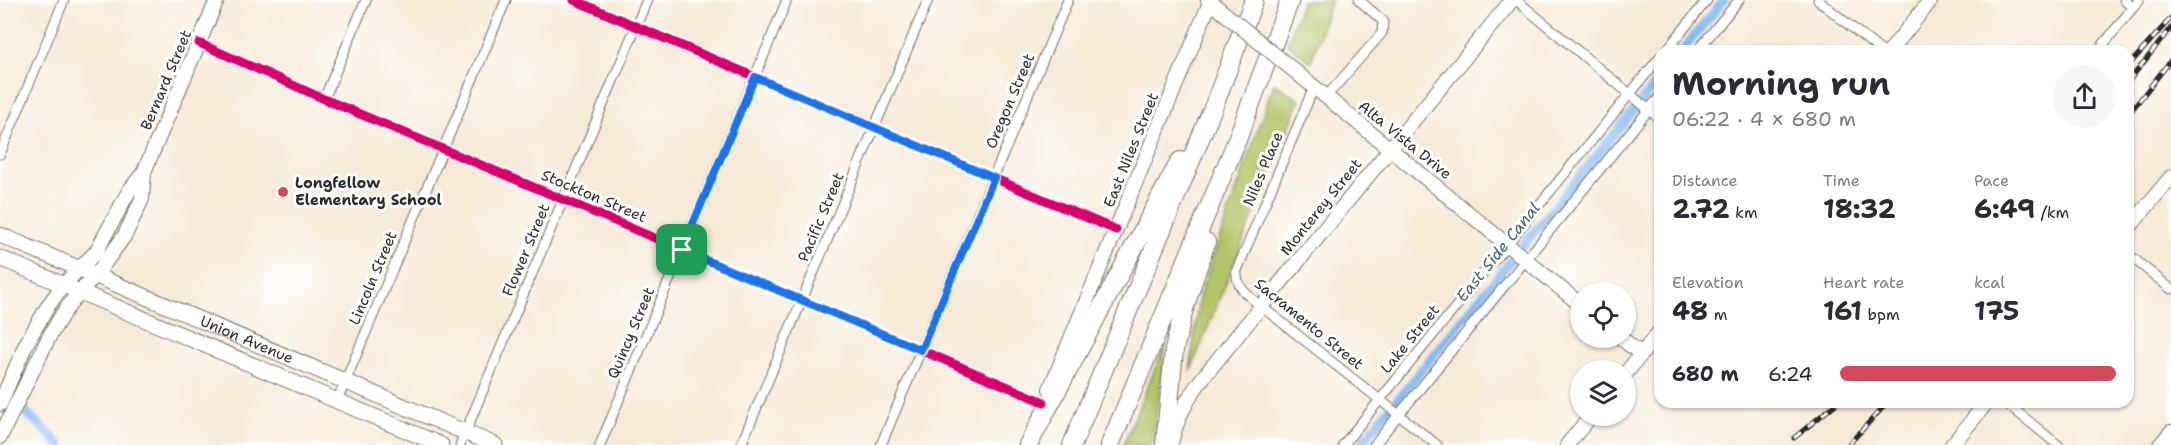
<!DOCTYPE html>
<html lang="en">
<head>
<meta charset="utf-8">
<style>
	body { margin:0; font-family:"Shantell Sans",sans-serif; background:#f7f7f7; color:#2b2b33; height:100vh; display:flex; flex-direction:column; font-size:22px; white-space:nowrap }
	* { box-sizing:border-box; margin:0 }
	p { font-size:20px; color:#7c7c81 }
	.icon { flex:none; width:33px; height:33px; fill:none; stroke:currentColor; stroke-width:2; stroke-linecap:round; stroke-linejoin:round }
	.map { position:relative; flex:1; overflow:hidden }
	.side { position:absolute; left:1654px; top:45px; width:480px; height:363px; display:flex; flex-direction:column; background:#fff; border-radius:18px; box-shadow:0 2px 4px #0004 }
	.side>* { flex:none }
	.tools { position:absolute; left:1570px; top:282px; display:grid; gap:12px }
	.tools a { display:grid; place-items:center; width:66px; height:66px; border-radius:50%; background:#fff; box-shadow:0 2px 4px #0004; font-size:30px }
	.pin { position:absolute; display:grid; place-items:center; width:51px; height:51px; color:#fff; margin:-26px; border-radius:12px; box-shadow:0 3px 9px #0006 }
	.round { display:grid; place-items:center; flex:none; width:63px; height:63px; border-radius:32px; background:#f7f7f7 }
	.head { display:flex; align-items:center; justify-content:space-between; height:102px; padding:0 18px }
	h1 { font-size:33px; font-weight:700; line-height:45px }
	.figures { display:grid; grid-template-columns:repeat(3,1fr); gap:9px; height:102px; padding:6px 18px }
	.figures div { display:grid; align-content:center }
	.figures b { font-size:26px; font-weight:700 }
	.figures small { font-size:16px; font-weight:400 }
	.figures p { font-size:16px }
	ul { padding:0 18px; list-style:none; font-size:20px }
	li { display:grid; grid-template-columns:96px 72px 1fr; align-items:center; height:45px }
	li i { height:15px; border-radius:8px; background:#d1495b }
	.map>svg:first-child { display:block }
	.grass { fill:#b2c367; stroke:#6e7749; stroke-width:1.5 }
	.lines { fill:none; stroke-linecap:round; stroke-linejoin:round }
	.canal { stroke:#84b9f3; stroke-width:9 }
	.street-casing { stroke:#726e67; stroke-width:11 }
	.secondary-casing { stroke:#726e67; stroke-width:16 }
	.primary-casing { stroke:#726e67; stroke-width:17 }
	.highway-casing { stroke:#726e67; stroke-width:20 }
	.street { stroke:#fff; stroke-width:9 }
	.secondary { stroke:#fff; stroke-width:14 }
	.primary { stroke:#fff; stroke-width:15 }
	.highway { stroke:#fff; stroke-width:18 }
	.rail-casing { stroke:#2b2b2b; stroke-width:5 }
	.rail { stroke:#fff; stroke-width:3; stroke-dasharray:9; stroke-linecap:butt }
	.secondary-bridge-casing { stroke:#726e67; stroke-width:16; stroke-linecap:butt }
	.secondary-bridge { stroke:#fff; stroke-width:14 }
	.cycleway-casing { stroke:#fff; stroke-width:13 }
	.cycleway { stroke:#d6006c; stroke-width:9 }
	.route-casing { stroke:#fff; stroke-width:12 }
	.route { stroke:#1a73e8; stroke-width:8 }
	.poi-dot { fill:#d1495b; stroke:#fff; stroke-width:2 }
	.labels { text-anchor:middle; dominant-baseline:central; stroke-width:6; stroke-linejoin:round; paint-order:stroke }
	.street-label { font-size:15px; fill:#2b2b2b; stroke:#fff }
	.poi-label { font-size:15px; font-weight:bold; fill:#2b2b2b; stroke:#fff; text-anchor:start }
	.water-label { font-size:16px; font-style:italic; fill:#4a5d71; stroke:#fff }
</style>
</head>
<body>
<div class="map">
<svg width="2171" height="445" viewBox="0 0 2171 445">
	<rect width="100%" height="100%" fill="#fff"/>
	<filter id="ink" filterUnits="userSpaceOnUse"><feTurbulence type="fractalNoise" baseFrequency=".0167" numOctaves="2"/><feDisplacementMap in="SourceGraphic" scale="12" xChannelSelector="R" yChannelSelector="G"/><feConvolveMatrix kernelMatrix="1 2 1 2 8 2 1 2 1" color-interpolation-filters="sRGB"/></filter>
	<filter id="wash" filterUnits="userSpaceOnUse"><feTurbulence type="fractalNoise" baseFrequency=".008" numOctaves="4" result="noise"/><feDisplacementMap in="SourceGraphic" scale="24" xChannelSelector="R" yChannelSelector="G"/><feGaussianBlur stdDeviation="1.35" result="paint"/><feColorMatrix in="noise" values="0 0 0 0 0 0 0 0 0 0 0 0 0 0 0 0 0 1.4 0 .05"/><feComposite in="paint" operator="in"/></filter>
	<g filter="url(#wash)">
		<rect width="100%" height="100%" fill="#f6ead6"/>
		<path class="grass" d="M 1302,0 L 1331,0 L 1311,62 L 1287,44 Z
			M 1274,83 L 1300,100 L 1190,372 L 1199,297 Z
			M 1166,342 L 1152,445 L 1123,445 Z"/>
		<g class="lines">
			<path class="canal" d="M 1682,51 L 1724,0
				M 24,410 L 60,445
				M 1360,445 L 1660,78"/>
		</g>
	</g>
	<g filter="url(#ink)">
		<g class="lines">
			<g class="street-casing">
				<path id="street" d="M 574,0 L 1116,230
					M 1516,0 L 1660,119
					M 1818,0 L 1881,51
					M 2124,0 L 2133,8
					M 199,43 L 324,99 L 1044,402
					M 1666,51 L 1707,0
					M 1697,51 L 1739,0
					M 2098,51 L 2139,0
					M 1314,87 L 1237,270 C 1235,288 1249,296 1261,306 L 1437,445
					M 1326,97 L 1382,33 L 1383,21 L 1359,0
					M 324,99 L 366,0
					M 0,154 L 64,0
					M 2128,254 L 2171,289
					M 337,401 L 506,0
					M 2005,402 L 2058,445
					M 460,445 L 647,0
					M 600,445 L 787,0
					M 741,445 L 928,0
					M 881,445 L 1068,0
					M 1343,445 L 1660,57
					M 1374,445 L 1660,96"/>
			</g>
			<g class="secondary-casing">
				<path id="secondary" d="M 1208,0 L 1235,22
					M 1890,51 L 1931,0
					M 1286,64 L 1581,305
					M 2128,229 L 2171,177
					M 1621,338 L 1641,354
					M 1626,373 L 1660,331
					M 1050,389 L 1211,0
					M 0,404 L 26,344 L 48,306 L 63,285 L 96,252 L 129,191 L 144,172 L 217,0
					M 0,437 L 49,337 L 62,315 L 79,292 L 96,275 L 125,235 L 142,199 L 144,172
					M 1171,443 C 1176,420 1187,399 1201,380 L 1512,0
					M 1567,445 L 1591,416
					M 1952,445 L 1987,402
					M 2160,445 L 2171,432"/>
			</g>
			<g class="primary-casing">
				<g id="primary">
					<path id="s1" d="M 0,235 L 495,445"/>
					<path d="M 0,258 L 441,445"/>
				</g>
			</g>
			<g class="highway-casing">
				<path id="highway" d="M 1028,445 L 1180,161
					M 1072,445 L 1215,103 L 1254,0
					M 1110,445 L 1235,145 L 1290,0
					M 1165,445 L 1174,350 L 1184,309 L 1206,242"/>
			</g>
			<use href="#street" class="street"/>
			<use href="#secondary" class="secondary"/>
			<use href="#primary" class="primary"/>
			<use href="#highway" class="highway"/>
			<g class="rail-casing">
				<path id="rail" d="M 2128,66 L 2171,18
					M 2128,82 L 2171,28
					M 2128,115 L 2171,60
					M 1794,438 L 1838,402
					M 1848,445 L 1888,402"/>
			</g>
			<use href="#rail" class="rail"/>
			<g class="secondary-bridge-casing">
				<path id="secondary-bridge" d="M 1235,22 L 1286,64"/>
			</g>
			<use href="#secondary-bridge" class="secondary-bridge"/>
			<g class="cycleway-casing">
				<path id="cycleway" d="M 574,0 L 1116,230
					M 199,43 L 324,99 L 1044,402"/>
			</g>
			<use href="#cycleway" class="cycleway"/>
		</g>
	</g>
	<g class="lines" filter="url(#ink)">
		<g class="route-casing">
			<path id="route" d="M 755,77 L 994,178 L 921,350 L 682,250 Z"/>
		</g>
		<use href="#route" class="route"/>
	</g>
	<circle class="poi-dot" cx="283" cy="192" r="6"/>
	<g class="labels">
		<g class="street-label">
			<text transform="translate(166 80) rotate(-67)">Bernard Street</text>
			<text transform="translate(1010 101) rotate(-67)">Oregon Street</text>
			<text transform="translate(1405 140) rotate(39)">Alta Vista Drive</text>
			<text transform="translate(1131 150) rotate(-68)">East Niles Street</text>
			<text transform="translate(1263 169) rotate(-67)">Niles Place</text>
			<text transform="translate(594 196) rotate(23)">Stockton Street</text>
			<text transform="translate(1321 207) rotate(-51)">Monterey Street</text>
			<text transform="translate(821 217) rotate(-67)">Pacific Street</text>
			<text transform="translate(526 250) rotate(-67)">Flower Street</text>
			<text transform="translate(373 278) rotate(-67)">Lincoln Street</text>
			<text transform="translate(1309 324) rotate(39)">Sacramento Street</text>
			<text transform="translate(631 333) rotate(-67)">Quincy Street</text>
			<text transform="translate(1410 339) rotate(-51)">Lake Street</text>
			<text stroke="none"><textPath href="#s1" startOffset="268">Union Avenue</textPath></text>
		</g>
		<g class="poi-label">
			<text x="295" y="183">Longfellow<tspan x="295" dy="17">Elementary School</tspan></text>
		</g>
		<g class="water-label">
			<text transform="translate(1498 252) rotate(-51)">East Side Canal</text>
		</g>
	</g>
</svg>
<div class="tools">
<a><svg class="icon" aria-label="locate" viewBox="0 0 24 24"><circle cx="12" cy="12" r="6"/><path d="M12 2v4M12 18v4M2 12h4M18 12h4"/></svg></a>
<a><svg class="icon" aria-label="layers" viewBox="0 0 24 24"><path d="M12 4l9 5-9 5-9-5zM3 14l9 5 9-5"/></svg></a>
</div>
<div class="pin" style="left:682px;top:250px;background:#1e9e55"><svg class="icon" aria-label="arrive" viewBox="0 0 24 24"><path d="M6 21V4h12l-3 4 3 4H6"/></svg></div>
<section class="side">
<div class="head"><div><h1>Morning run</h1><p>06:22 · 4 × 680 m</p></div><a class="round"><svg class="icon" aria-label="share" viewBox="0 0 24 24"><path d="M12 15V3M7 8l5-5 5 5M5 13v7h14v-7"/></svg></a></div>
<div class="figures">
<div><p>Distance</p><b>2.72<small> km</small></b></div>
<div><p>Time</p><b>18:32</b></div>
<div><p>Pace</p><b>6:49<small> /km</small></b></div>
</div>
<div class="figures">
<div><p>Elevation</p><b>48<small> m</small></b></div>
<div><p>Heart rate</p><b>161<small> bpm</small></b></div>
<div><p>kcal</p><b>175</b></div>
</div>
<ul>
<li><b>680 m</b>6:24<i style="width:100%"></i></li>
</ul>
</section>
</div>
</body>
</html>
